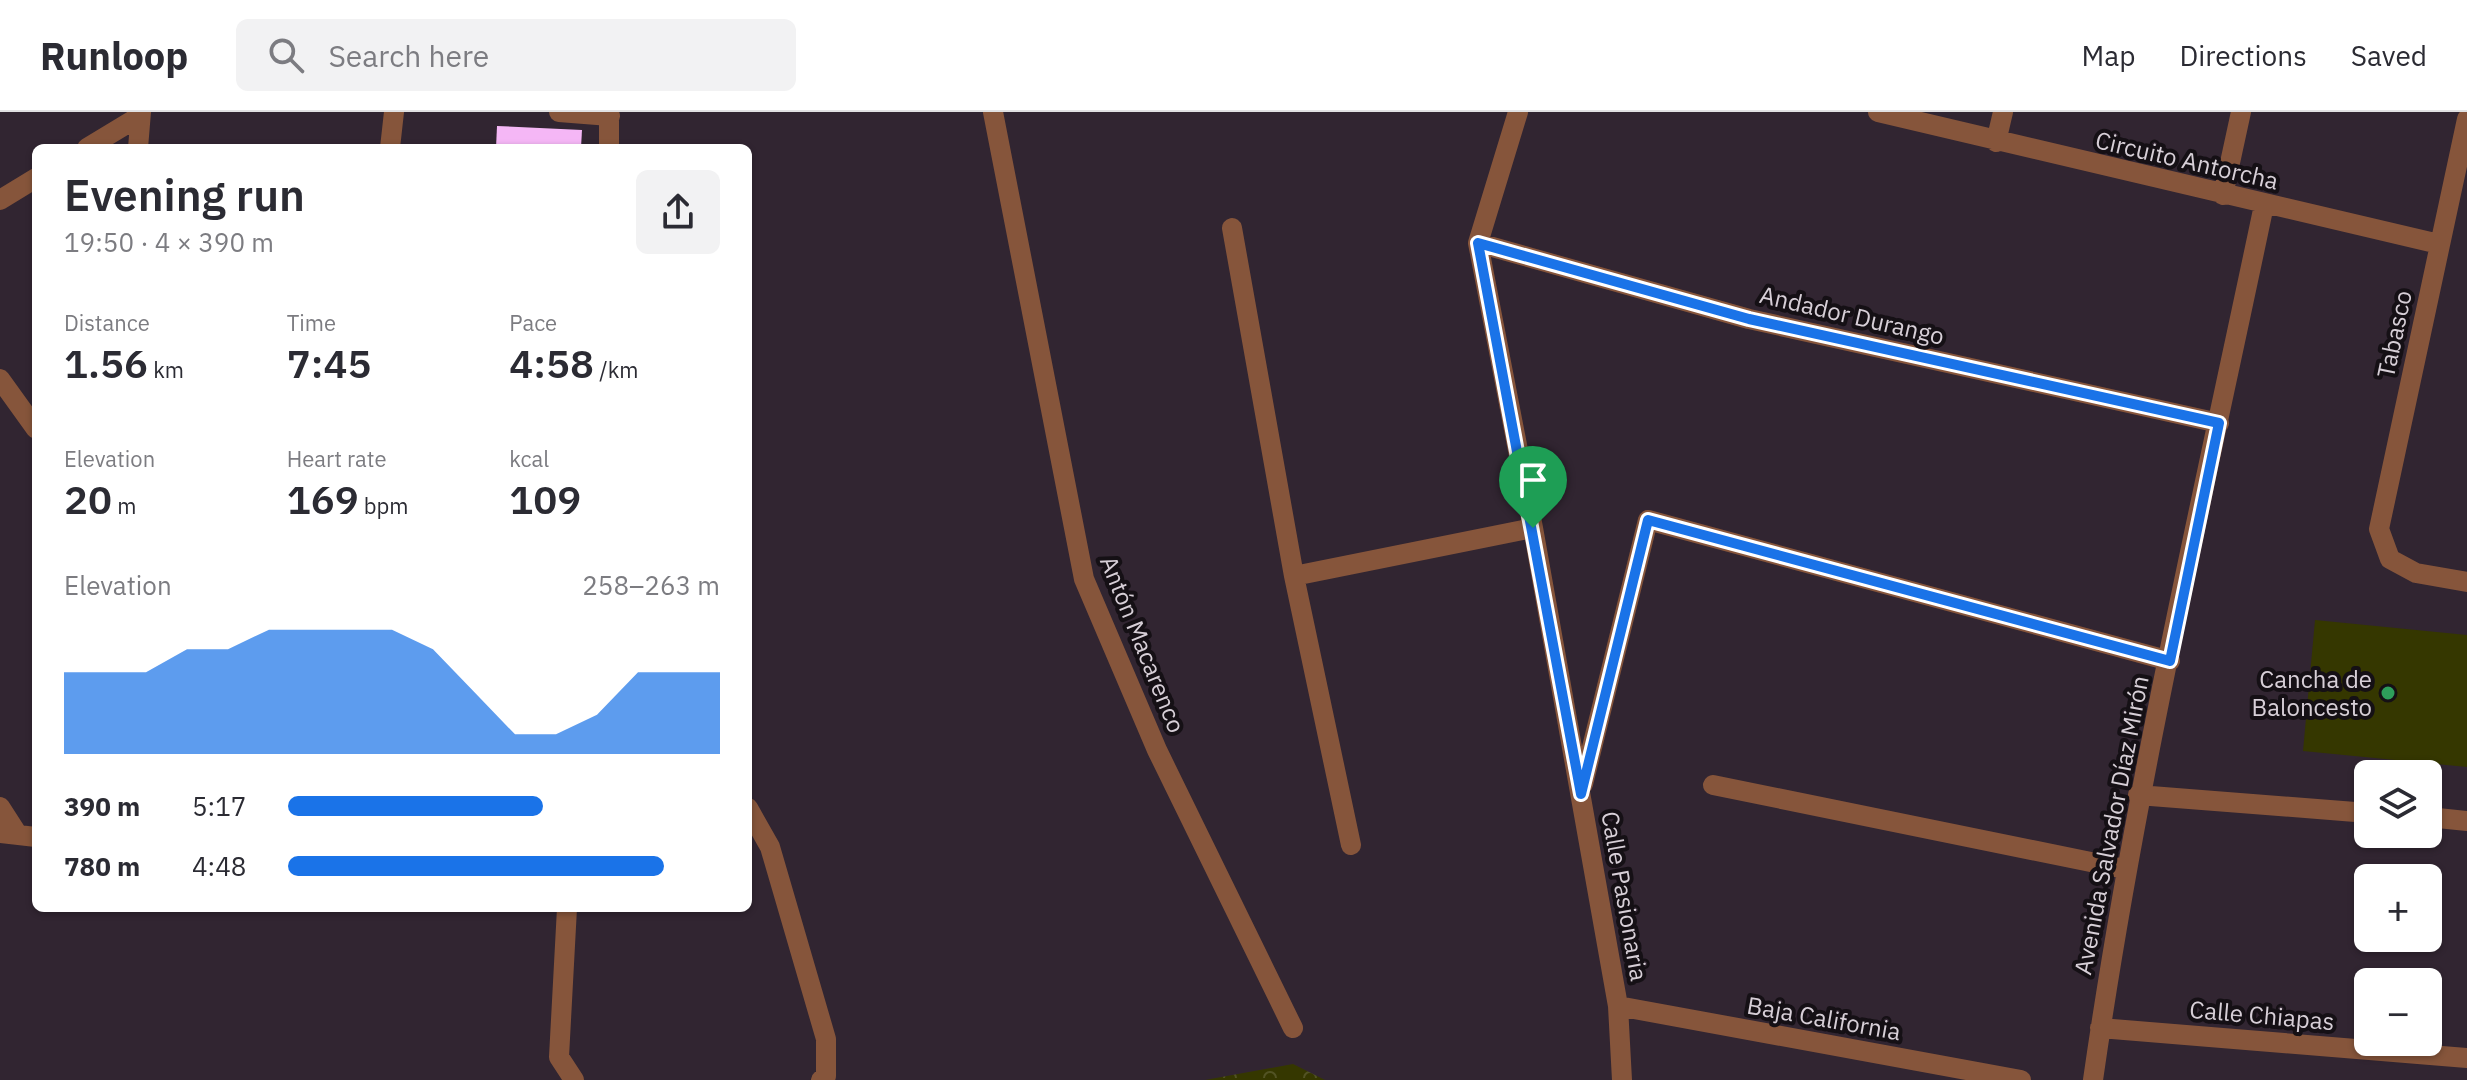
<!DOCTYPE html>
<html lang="en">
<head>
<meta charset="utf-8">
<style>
	body { margin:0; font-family:"IBM Plex Sans",sans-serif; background:#f2f2f3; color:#2b2b33; height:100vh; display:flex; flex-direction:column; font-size:30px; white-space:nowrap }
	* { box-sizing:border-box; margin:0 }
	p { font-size:26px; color:#7c7c81 }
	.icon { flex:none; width:44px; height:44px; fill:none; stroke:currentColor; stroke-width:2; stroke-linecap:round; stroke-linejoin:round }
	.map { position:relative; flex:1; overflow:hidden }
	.panel { position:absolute; left:32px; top:32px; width:720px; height:768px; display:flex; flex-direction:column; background:#fff; border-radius:12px; box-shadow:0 2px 6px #0004 }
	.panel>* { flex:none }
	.fabs { position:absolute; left:2354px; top:648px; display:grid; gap:16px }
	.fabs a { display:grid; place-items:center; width:88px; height:88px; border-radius:12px; background:#fff; box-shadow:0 2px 6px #0004; font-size:40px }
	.pin { position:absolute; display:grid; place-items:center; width:68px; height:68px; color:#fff; margin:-82px -34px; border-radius:50% 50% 50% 0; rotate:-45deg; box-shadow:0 0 8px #0007 }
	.pin .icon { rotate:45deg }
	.round { display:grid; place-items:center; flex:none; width:84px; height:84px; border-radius:12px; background:#f2f2f3 }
	.overview { display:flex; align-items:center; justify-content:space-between; height:136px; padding:0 32px }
	h1 { font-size:44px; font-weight:600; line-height:60px }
	.metrics { display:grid; grid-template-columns:repeat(3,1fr); gap:12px; height:136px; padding:8px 32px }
	.metrics div { display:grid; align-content:center }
	.metrics b { font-size:40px; font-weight:600 }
	.metrics small { font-size:22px; font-weight:400 }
	.metrics p { font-size:22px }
	.chart { height:224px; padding:16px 32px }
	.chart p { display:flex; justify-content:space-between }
	.chart svg { width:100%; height:144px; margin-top:8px; fill:#1a73e8; opacity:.7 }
	ul { padding:0 32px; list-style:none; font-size:26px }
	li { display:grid; grid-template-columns:128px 96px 1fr; align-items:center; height:60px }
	li i { height:20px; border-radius:10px; background:#1a73e8 }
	header { display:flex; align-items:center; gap:48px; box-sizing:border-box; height:112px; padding:0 40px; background:#fff; border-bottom:2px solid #e1e1e2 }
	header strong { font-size:38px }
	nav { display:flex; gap:44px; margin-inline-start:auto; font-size:28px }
	.search { width:560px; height:72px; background:#f2f2f3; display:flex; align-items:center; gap:20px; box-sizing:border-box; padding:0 28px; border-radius:12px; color:#7c7c81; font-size:30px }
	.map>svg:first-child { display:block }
	.forest { fill:url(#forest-crowns) }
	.pitch { fill:#353700 }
	.building { fill:#f5b7f6 }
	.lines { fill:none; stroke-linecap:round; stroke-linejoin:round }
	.minor { stroke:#86553b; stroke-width:20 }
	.route-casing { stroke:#fff; stroke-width:16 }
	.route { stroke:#1a73e8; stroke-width:10 }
	.leisure-dot { fill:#2e9e5b; stroke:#151015; stroke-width:3 }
	.labels { text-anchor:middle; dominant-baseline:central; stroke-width:8; stroke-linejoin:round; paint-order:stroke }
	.street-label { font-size:24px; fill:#d7cfd7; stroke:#151015 }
	.poi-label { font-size:24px; fill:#d7cfd7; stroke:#151015; text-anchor:end }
</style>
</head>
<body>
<header>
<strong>Runloop</strong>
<div class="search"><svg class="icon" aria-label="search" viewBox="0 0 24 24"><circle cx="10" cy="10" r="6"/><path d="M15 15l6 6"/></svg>Search here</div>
<nav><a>Map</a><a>Directions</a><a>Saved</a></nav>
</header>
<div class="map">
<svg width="2467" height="968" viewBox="0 0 2467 968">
	<defs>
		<pattern id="forest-crowns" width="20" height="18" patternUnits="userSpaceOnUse" patternTransform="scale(2)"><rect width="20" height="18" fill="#353700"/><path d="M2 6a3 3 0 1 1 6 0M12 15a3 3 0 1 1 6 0" fill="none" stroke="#525324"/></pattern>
	</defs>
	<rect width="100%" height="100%" fill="#312531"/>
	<path class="forest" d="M 1293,952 L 1325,968 L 1205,968 Z"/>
	<path class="pitch" d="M 2315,508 L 2467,523 L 2467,655 L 2303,639 Z"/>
	<path class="building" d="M 497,14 L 582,18 L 581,36 L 496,36 Z"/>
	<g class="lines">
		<path class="minor" d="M 559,0 L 610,4
			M 993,0 L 1084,467 L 1157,638 L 1293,916
			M 1518,0 L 1478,131 L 1533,416 L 1618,894 L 1622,968
			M 1878,0 L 2439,132
			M 2467,7 L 2379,417 L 2390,447 L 2416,461 L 2467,470
			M 1996,30 L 2003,0
			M 87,36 L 140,4
			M 138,36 L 141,0
			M 390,36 L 394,0
			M 609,36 L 609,0
			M 2223,83 L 2241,0
			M 0,88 L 36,66
			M 1232,116 L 1294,464 L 1351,733
			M 1478,131 L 1749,207 L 2219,311
			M 0,267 L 36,317
			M 1294,464 L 1533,416
			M 1583,672 L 1648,408 L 2170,549
			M 1713,673 L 2125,757
			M 2138,683 L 2368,701
			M 0,695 L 18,723
			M 748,696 L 770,735 L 826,927 L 826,964 L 821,968
			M 2428,705 L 2467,709
			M 0,721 L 36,725
			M 567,796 L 559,945 L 574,968
			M 1618,894 L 2021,968
			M 2100,916 L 2467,946
			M 2093,968 C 2135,674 2203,384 2264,93"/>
	</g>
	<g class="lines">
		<g class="route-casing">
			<path id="route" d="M 1478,131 L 1749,207 L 2219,311 L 2170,549 L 1648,408 L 1581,682 Z"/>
		</g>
		<use href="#route" class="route"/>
	</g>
	<circle class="leisure-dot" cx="2388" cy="581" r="8"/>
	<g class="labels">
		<g class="street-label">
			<text transform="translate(2187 48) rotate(13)">Circuito Antorcha</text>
			<text transform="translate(1852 203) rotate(13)">Andador Durango</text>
			<text transform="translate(2394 222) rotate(-78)">Tabasco</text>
			<text transform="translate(1143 532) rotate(68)">Antón Macarenco</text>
			<text transform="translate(2111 713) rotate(-79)">Avenida Salvador Díaz Mirón</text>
			<text transform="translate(1625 784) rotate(80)">Calle Pasionaria</text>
			<text transform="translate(2262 903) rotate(5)">Calle Chiapas</text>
			<text transform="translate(1824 906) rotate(10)">Baja California</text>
		</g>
		<g class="poi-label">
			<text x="2372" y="567">Cancha de<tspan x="2372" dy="28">Baloncesto</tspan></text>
		</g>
	</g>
</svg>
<div class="fabs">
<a><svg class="icon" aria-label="layers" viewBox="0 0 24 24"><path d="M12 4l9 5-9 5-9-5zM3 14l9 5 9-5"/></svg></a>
<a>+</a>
<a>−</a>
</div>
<div class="pin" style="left:1533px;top:416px;background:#1e9e55"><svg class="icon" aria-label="arrive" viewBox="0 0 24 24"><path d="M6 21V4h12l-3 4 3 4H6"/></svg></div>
<section class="panel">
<div class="overview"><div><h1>Evening run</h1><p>19:50 · 4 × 390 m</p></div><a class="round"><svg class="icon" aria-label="share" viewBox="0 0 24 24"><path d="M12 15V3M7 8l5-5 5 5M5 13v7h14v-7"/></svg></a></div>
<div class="metrics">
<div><p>Distance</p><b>1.56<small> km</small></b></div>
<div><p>Time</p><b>7:45</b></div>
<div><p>Pace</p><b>4:58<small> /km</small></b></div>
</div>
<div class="metrics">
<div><p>Elevation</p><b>20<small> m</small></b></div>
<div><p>Heart rate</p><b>169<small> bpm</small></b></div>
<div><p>kcal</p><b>109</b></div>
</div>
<div class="chart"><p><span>Elevation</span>258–263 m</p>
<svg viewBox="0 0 160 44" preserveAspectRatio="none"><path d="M0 44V19L10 19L20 19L30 12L40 12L50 6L60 6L70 6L80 6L90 12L100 25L110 38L120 38L130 32L140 19L150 19L160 19V44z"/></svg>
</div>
<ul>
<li><b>390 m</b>5:17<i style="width:59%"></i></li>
<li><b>780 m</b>4:48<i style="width:87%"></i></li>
</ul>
</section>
</div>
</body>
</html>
